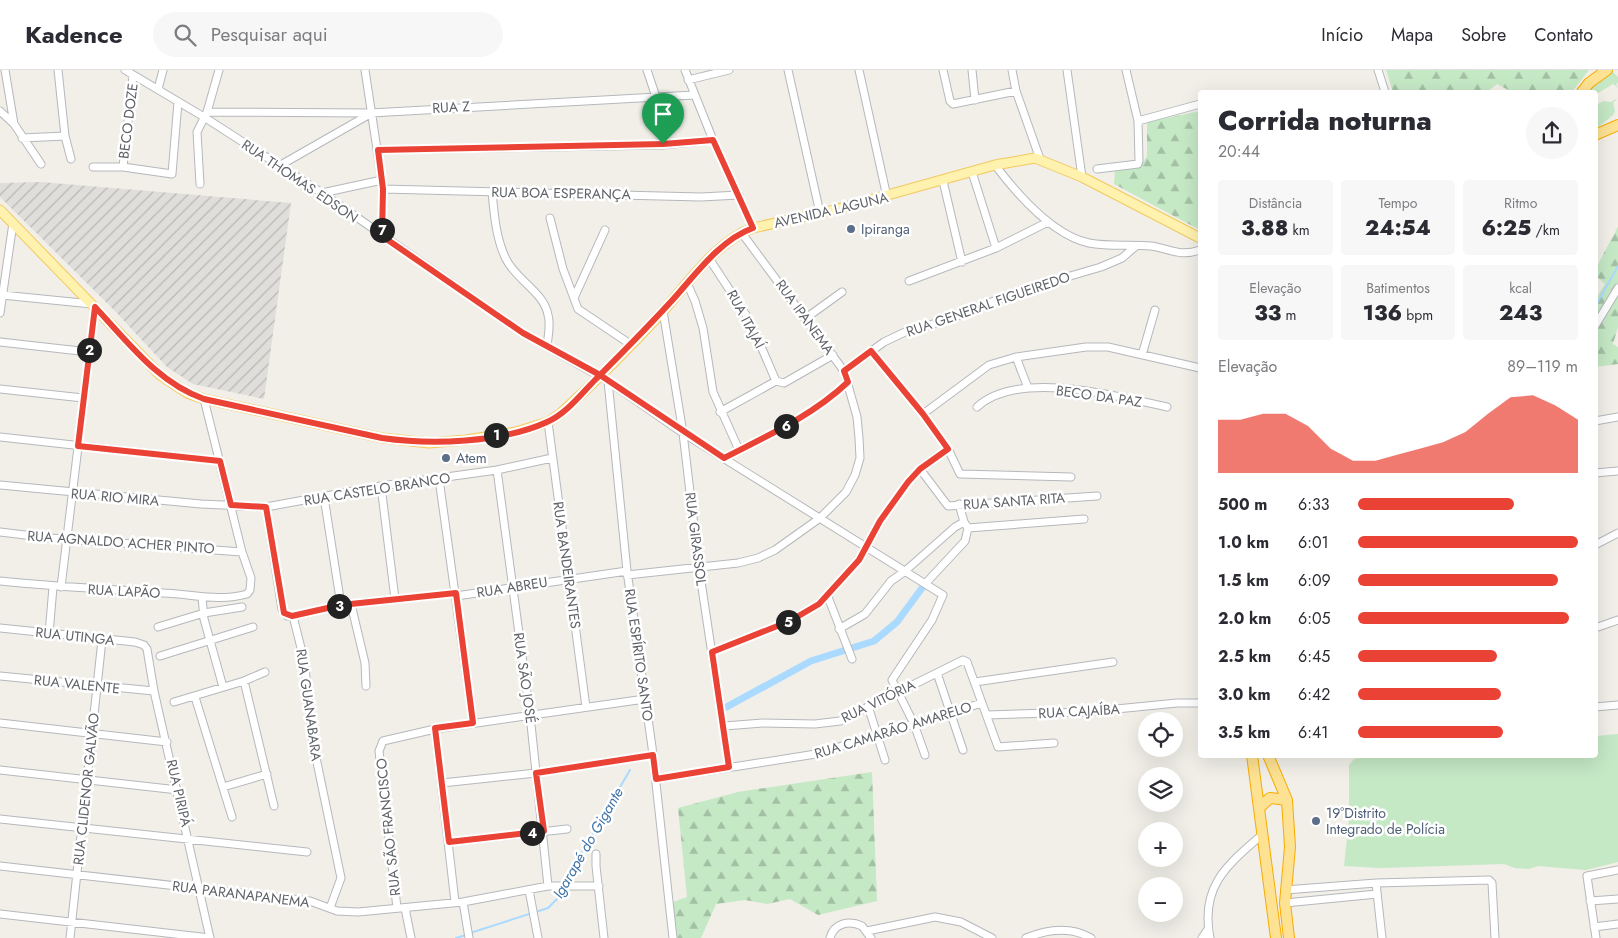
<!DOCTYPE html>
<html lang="pt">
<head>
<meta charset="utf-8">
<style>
	body { margin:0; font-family:Jost,sans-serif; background:#f7f7f7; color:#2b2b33; height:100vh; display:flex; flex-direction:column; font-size:19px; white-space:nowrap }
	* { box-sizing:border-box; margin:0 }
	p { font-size:16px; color:#7c7c81 }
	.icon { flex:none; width:28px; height:28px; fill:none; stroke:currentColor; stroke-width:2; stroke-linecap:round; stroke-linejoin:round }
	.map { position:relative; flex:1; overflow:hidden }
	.sheet { position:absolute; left:1198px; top:20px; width:400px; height:668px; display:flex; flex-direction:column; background:#fff; border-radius:5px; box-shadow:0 5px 20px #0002 }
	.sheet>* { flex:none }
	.buttons { position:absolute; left:1138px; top:642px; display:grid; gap:10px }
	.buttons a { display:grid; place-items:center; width:45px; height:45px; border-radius:50%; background:#fff; box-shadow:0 5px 20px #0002; font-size:25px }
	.pin { position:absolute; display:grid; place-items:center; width:42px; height:42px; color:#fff; margin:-51px -21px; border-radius:50% 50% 50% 0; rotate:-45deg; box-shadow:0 0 5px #0007 }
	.pin .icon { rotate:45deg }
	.km { position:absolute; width:25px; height:25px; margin:-12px; border-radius:50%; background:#222; color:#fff; font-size:14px; line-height:25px; text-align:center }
	.round { display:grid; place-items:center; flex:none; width:52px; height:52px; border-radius:26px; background:#f7f7f7 }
	.headline { display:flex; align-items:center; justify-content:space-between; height:85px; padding:0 20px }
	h1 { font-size:28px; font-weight:800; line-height:38px }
	.figures { display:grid; grid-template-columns:repeat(3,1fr); gap:8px; height:85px; padding:5px 20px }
	.figures div { display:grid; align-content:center; border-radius:5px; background:#f7f7f7; text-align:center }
	.figures b { font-size:21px; font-weight:800 }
	.figures small { font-size:14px; font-weight:400 }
	.figures p { font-size:14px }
	.chart { height:140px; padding:10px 20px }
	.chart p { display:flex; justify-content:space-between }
	.chart svg { width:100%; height:90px; margin-top:5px; fill:#ea4335; opacity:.7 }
	ul { padding:0 20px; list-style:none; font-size:16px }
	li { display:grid; grid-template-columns:80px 60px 1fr; align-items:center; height:38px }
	li i { height:12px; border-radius:6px; background:#ea4335 }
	header { display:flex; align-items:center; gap:30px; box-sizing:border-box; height:70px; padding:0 25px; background:#fff; border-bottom:1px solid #e1e1e2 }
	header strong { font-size:24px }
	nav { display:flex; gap:28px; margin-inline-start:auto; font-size:18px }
	.search { width:350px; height:45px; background:#f7f7f7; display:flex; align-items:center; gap:12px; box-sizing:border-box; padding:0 18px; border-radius:28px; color:#7c7c81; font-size:19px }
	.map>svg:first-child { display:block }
	.industrial { fill:url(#industrial-furrows) }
	.green { fill:#c5e8c5 }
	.forest { fill:url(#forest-firs) }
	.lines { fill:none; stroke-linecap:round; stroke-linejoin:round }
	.stream { stroke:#aadaff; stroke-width:2 }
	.canal { stroke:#aadaff; stroke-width:7 }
	.minor-casing { stroke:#b5b8bc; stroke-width:9 }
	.major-casing { stroke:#f2c960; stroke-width:11 }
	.highway-casing { stroke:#f9ab00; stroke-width:12 }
	.minor { stroke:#fff; stroke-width:7 }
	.major { stroke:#fff2af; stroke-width:9 }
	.highway { stroke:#fde293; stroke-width:10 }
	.route-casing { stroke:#fff; stroke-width:10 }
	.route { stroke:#ea4335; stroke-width:6 }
	.service-dot { fill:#5c6f8a; stroke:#fff; stroke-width:2 }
	.labels { text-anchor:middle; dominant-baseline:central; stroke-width:5; stroke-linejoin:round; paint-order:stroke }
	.street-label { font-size:14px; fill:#5f6368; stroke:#fff }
	.service-label { font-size:14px; fill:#4e5e75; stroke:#fff; text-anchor:start }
	.water-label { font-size:15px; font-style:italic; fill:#4174aa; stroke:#fff }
</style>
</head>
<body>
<header>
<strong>Kadence</strong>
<div class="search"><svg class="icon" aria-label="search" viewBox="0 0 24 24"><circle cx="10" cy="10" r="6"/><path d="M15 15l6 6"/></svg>Pesquisar aqui</div>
<nav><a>Início</a><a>Mapa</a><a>Sobre</a><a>Contato</a></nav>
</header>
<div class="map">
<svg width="1618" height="868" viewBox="0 0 1618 868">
	<defs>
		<pattern id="industrial-furrows" width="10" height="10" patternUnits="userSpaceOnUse" patternTransform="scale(1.25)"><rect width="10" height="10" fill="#e0deda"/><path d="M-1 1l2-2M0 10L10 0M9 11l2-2" fill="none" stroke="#b9b8b5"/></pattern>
		<pattern id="forest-firs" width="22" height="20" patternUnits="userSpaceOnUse" patternTransform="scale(1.25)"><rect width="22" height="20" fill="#c5e8c5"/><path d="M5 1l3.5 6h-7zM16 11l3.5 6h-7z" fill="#a3c0a4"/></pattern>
	</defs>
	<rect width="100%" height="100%" fill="#f1efe8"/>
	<path class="industrial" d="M 41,112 L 291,133 L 264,329 L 193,314 L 167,297 L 114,240 L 0,127 L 0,113 Z"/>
	<path class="green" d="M 1602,0 L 1611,0 L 1618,7 L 1618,13 L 1616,14 L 1618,18 L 1613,14 L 1595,25 L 1595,22 L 1587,22 Z
		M 1618,28 L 1613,33 L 1615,41 L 1613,45 L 1595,60 L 1595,36 L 1603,31 L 1611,32 Z
		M 1618,664 L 1618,792 L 1586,800 L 1538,796 L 1529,799 L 1515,798 L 1504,794 L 1381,798 L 1344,796 L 1349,749 L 1349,695 L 1354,689 L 1376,685 L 1595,685 L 1595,666 Z"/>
	<path class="forest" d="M 1386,0 L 1589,0 L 1572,22 L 1512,22 L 1497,14 L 1487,22 L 1393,22 Z
		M 1200,41 L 1200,160 L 1114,114 L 1115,99 L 1140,97 L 1147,86 L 1147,52 Z
		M 1618,156 L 1618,257 L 1613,274 L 1618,277 L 1618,294 L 1595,297 L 1595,230 L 1605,214 L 1595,205 C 1595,195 1613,169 1618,156 Z
		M 872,702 L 877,831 L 818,845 L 790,829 L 767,834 L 745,830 L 716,834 L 701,868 L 677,868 L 673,832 L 687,827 L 678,738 L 738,722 Z"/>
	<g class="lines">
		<path class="stream" d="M 1595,237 L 1618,196
			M 564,813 L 630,700
			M 470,863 L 548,838 L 557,829 L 562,817
			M 456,868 L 466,865"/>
		<path class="canal" d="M 721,640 L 811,591 L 874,571 L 897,552 L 925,514"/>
		<g class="minor-casing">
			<path id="minor" d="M 5,0 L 14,54
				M 58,0 L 65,66 L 71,89
				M 125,0 L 204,47 L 322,123 L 523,263 L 608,311 L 627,501 L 652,677 L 673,868
				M 365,0 L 383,119 L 382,166
				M 647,0 L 656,27
				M 685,0 L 713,70 L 753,158
				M 788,0 L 820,143
				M 859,0 L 887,127
				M 943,0 L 950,31 L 953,34 L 1016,21
				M 972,0 L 975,30
				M 1012,0 L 1016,21 L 1040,89
				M 1067,0 L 1082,107
				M 1378,0 L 1385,22
				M 688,10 L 729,0
				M 158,19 L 163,0
				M 0,41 L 14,54 L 41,94
				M 207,42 L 371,43 L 694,25
				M 1138,51 L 1200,34
				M 22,68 L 65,66
				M 377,80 L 663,75 L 713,70
				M 995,95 C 1017,124 1052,165 1089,173 C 1110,177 1131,174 1151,176 C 1171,179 1179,187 1200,180
				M 279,96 L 370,44
				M 93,97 L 123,97 L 172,104 L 178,32
				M 123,97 L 133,5
				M 1097,99 L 1138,94 L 1139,91 L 1138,51 L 1126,0
				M 972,102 L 996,178
				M 943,111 L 962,192
				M 200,114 L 197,62 L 207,42 L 219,0
				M 383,119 L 701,127 L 739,125
				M 492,121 C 494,144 496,169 506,189 C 516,210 544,222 548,245 C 551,255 548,266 547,276
				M 322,123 L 382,110
				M 550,148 L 563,199 L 578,239 L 630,274
				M 710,190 L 750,251 L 776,311
				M 909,211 L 996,178 L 1048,152
				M 687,213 L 695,231 L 703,258 L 713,322 L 739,380
				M 2,225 L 92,234
				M 574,228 L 605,160
				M 663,241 L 683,363 L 699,498 L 729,697
				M 0,243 L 13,153
				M 806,248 L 842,222
				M 1595,256 L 1618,218
				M 0,272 L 89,282
				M 871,281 L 923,344 L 948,379 L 960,404 L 1071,407
				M 1142,285 L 1155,240
				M 1016,287 L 1028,318
				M 844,301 L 884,272 L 905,262 L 950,249 L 1019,221 L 1101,197 L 1122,188 L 1136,176
				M 608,311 L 683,363 L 943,525 L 932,550 L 892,610 L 914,654 L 925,685
				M 0,319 L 83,328
				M 977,337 C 1018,299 1117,326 1167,337
				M 720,342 L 776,311 L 784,313 L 833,285
				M 923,344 L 989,295 L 1016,287 L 1086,277 L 1108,277 L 1200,298
				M 1595,351 L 1618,347
				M 548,352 L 586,637
				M 0,367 L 220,391
				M 724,388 C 768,366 812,346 848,312
				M 920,399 L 948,436 L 1097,426
				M 497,400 L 530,645 L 548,816
				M 1595,403 L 1618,401
				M 439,409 L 473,653
				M 0,415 L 201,434 L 266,437 L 381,416 L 497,400 L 552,388
				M 381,416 L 395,529
				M 324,427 L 341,535
				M 959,434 L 964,452 L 968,458 L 1084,449
				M 266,437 L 282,539 L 287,546 L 293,546 L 304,590 L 314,678 L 341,808 L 330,838
				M 0,462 L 50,468 L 242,482
				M 1595,475 L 1618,463
				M 627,505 L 738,493 L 758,488 L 775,480 L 820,448 L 846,422 L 855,405 L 860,388 L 859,368 L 857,347 L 844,301 L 741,162
				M 0,511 C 55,517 109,519 164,523 C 192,524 219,532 247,524 L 250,520 L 251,508 L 242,482 L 204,329
				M 925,514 L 965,471 L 968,458
				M 61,517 L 95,237
				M 456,526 L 627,501
				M 202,527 L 204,549 L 223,617
				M 828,527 L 852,589
				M 351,534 L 365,593 L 366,616
				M 293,546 L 341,535 L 456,523
				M 158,557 L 204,543 L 242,537
				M 0,558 L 135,572 L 144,575 L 147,579 L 154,621 L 210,868
				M 1595,558 L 1618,550
				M 839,559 L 865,544 L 891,511 L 904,502 L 955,457 L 964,452
				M 49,564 L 53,517
				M 712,582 L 790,551 L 819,534 L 859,490 L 880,451 L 908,412 L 920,399 L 948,379
				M 160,586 L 253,557
				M 937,603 L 963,680
				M 0,606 L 154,621
				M 244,611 L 274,736
				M 975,612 L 1113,592
				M 195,627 L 232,747
				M 174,632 L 244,611 L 265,602
				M 868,636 L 885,690
				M 1595,637 L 1618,635
				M 987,645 L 1086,642 L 1177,633 L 1200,633
				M 0,653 L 167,672
				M 724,656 L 763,653 L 815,654 L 840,651 L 963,590 L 967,592 L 998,677 L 1054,673
				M 435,659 L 455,832
				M 0,700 L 178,720
				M 656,709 L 816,684 L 982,633
				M 442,713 L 536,703 L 653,685
				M 223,717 L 267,704
				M 0,749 L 307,782
				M 449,772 L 567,759
				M 596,784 L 596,796 L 604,868
				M 0,796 L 310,831 L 337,841 L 358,842 L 463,832 L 548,816 L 599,816
				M 1376,813 L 1382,868
				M 529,820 L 538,868
				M 1285,820 L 1376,813 L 1489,810 L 1492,813 L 1495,868
				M 1590,831 L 1618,829
				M 463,832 L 469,868
				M 1285,833 L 1377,824
				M 397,838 L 379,681 L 383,671 L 435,659 L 645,629
				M 405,838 L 411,868
				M 0,844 L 210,868
				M 1594,857 L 1618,854
				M 867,861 L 935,847 L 961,852 L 992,868
				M 70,868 L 102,570
				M 830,868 C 834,853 849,850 862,856 L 871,868
				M 1026,868 C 1048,859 1070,856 1091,868
				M 1202,868 L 1208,859
				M 1210,868 C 1200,816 1227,795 1263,764
				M 1596,868 L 1587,806 L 1618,800"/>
		</g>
		<g class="major-casing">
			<path id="major" d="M 0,140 L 160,305 L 187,323 L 204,329 L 382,368 L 429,373 L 466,370 L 516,362 L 548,352 L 560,344 C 596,311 631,276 664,240 C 688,213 718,170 753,158 L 834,140 L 995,95 L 1035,88 L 1082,107 L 1200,168"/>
		</g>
		<g class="highway-casing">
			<path id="highway" d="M 1582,22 L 1589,13 L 1607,0
				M 1595,65 L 1618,55
				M 1252,685 L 1276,868
				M 1268,685 L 1287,730 L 1290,777 L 1285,833 L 1289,868
				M 1260,737 L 1270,728 L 1287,730"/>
		</g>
		<use href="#minor" class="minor"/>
		<use href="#major" class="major"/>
		<use href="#highway" class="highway"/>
	</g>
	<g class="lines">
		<g class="route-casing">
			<path id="route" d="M 663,74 L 713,70 L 753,158 C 722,169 698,201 677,225 C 651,254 623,282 595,310 C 581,324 566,344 547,352 C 501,373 431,375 382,368 L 204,329 C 158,313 128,272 95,237 L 78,376 L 220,391 L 231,435 L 266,437 L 284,543 L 292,546 L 341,535 L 456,523 L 473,653 L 435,658 L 449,772 L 544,761 L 536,703 L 653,685 L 656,709 L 729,697 L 712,582 L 790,551 L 819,534 L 859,490 L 880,451 L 908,412 L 920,399 L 948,379 L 923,344 L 871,281 L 844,301 L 848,312 C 812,346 767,366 724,388 L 600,305 L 523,263 L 382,166 L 383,119 L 378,80 L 663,74"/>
		</g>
		<use href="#route" class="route"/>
	</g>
	<g class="service-dot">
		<circle cx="851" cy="159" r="5"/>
		<circle cx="446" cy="388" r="5"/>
		<circle cx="1316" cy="751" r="5"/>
	</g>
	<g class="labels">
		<g class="street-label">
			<text transform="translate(451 37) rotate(-3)">RUA Z</text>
			<text transform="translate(128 51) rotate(-83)">BECO DOZE</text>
			<text transform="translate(300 111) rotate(34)">RUA THOMAS EDSON</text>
			<text transform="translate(561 123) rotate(1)">RUA BOA ESPERANÇA</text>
			<text transform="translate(831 140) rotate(-13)">AVENIDA LAGUNA</text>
			<text transform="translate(988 234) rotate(-19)">RUA GENERAL FIGUEIREDO</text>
			<text transform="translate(805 247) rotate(54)">RUA IPANEMA</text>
			<text transform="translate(746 249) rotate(62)">RUA ITAJAÍ</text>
			<text transform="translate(1099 326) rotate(8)">BECO DA PAZ</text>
			<text transform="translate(377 419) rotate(-9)">RUA CASTELO BRANCO</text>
			<text transform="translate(115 427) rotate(5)">RUA RIO MIRA</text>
			<text transform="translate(1014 431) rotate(-4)">RUA SANTA RITA</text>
			<text transform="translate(696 469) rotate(83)">RUA GIRASSOL</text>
			<text transform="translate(121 472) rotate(4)">RUA AGNALDO ACHER PINTO</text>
			<text transform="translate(567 495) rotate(82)">RUA BANDEIRANTES</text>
			<text transform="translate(512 517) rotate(-9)">RUA ABREU</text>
			<text transform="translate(124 521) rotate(3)">RUA LAPÃO</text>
			<text transform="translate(75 566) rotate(6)">RUA UTINGA</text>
			<text transform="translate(639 585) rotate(82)">RUA ESPÍRITO SANTO</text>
			<text transform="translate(525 608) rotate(82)">RUA SÃO JOSÉ</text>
			<text transform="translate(77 614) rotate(6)">RUA VALENTE</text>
			<text transform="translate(878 631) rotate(-26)">RUA VITÓRIA</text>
			<text transform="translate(309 635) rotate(82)">RUA GUANABARA</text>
			<text transform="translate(1079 641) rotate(-3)">RUA CAJAÍBA</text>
			<text transform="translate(893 660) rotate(-17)">RUA CAMARÃO AMARELO</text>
			<text transform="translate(86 719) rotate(-84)">RUA CLIDENOR GALVÃO</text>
			<text transform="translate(179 723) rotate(77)">RUA PIRIPÁ</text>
			<text transform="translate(388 757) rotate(-96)">RUA SÃO FRANCISCO</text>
			<text transform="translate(241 824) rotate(7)">RUA PARANAPANEMA</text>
		</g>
		<g class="service-label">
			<text x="861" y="159">Ipiranga</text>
			<text x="456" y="388">Atem</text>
			<text x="1326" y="743">19°Distrito<tspan x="1326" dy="16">Integrado de Polícia</tspan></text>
		</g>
		<g class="water-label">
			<text transform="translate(588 773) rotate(-60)">Igarapé do Gigante</text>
		</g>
	</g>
</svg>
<div class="buttons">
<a><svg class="icon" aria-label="locate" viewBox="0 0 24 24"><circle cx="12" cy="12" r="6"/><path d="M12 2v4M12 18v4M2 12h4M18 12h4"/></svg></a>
<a><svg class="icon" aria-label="layers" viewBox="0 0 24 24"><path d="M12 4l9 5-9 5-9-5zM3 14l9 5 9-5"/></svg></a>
<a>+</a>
<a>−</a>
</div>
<div class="pin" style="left:663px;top:74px;background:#1e9e55"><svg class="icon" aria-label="arrive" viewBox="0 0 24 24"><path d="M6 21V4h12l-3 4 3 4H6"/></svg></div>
<b class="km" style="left:496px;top:365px">1</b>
<b class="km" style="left:89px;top:280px">2</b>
<b class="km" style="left:339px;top:536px">3</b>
<b class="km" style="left:532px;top:763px">4</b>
<b class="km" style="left:788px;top:552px">5</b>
<b class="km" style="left:786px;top:356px">6</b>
<b class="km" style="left:382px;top:160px">7</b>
<section class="sheet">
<div class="headline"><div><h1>Corrida noturna</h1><p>20:44</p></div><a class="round"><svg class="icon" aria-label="share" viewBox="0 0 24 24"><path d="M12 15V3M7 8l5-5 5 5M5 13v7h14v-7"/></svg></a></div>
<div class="figures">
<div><p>Distância</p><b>3.88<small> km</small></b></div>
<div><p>Tempo</p><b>24:54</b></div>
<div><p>Ritmo</p><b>6:25<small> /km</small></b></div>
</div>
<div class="figures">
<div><p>Elevação</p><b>33<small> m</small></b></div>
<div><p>Batimentos</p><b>136<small> bpm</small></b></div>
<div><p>kcal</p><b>243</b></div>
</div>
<div class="chart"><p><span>Elevação</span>89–119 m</p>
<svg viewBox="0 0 160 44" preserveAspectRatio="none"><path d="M0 44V18L10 18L20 15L30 15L40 21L50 32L60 38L70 38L80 35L90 32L100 29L110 24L120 15L130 7L140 6L150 11L160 18V44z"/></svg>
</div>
<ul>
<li><b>500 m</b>6:33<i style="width:71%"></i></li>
<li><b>1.0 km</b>6:01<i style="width:100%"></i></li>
<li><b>1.5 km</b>6:09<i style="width:91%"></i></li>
<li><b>2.0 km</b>6:05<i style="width:96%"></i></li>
<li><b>2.5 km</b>6:45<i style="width:63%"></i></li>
<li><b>3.0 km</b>6:42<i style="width:65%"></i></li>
<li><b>3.5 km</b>6:41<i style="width:66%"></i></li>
</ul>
</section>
</div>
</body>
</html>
